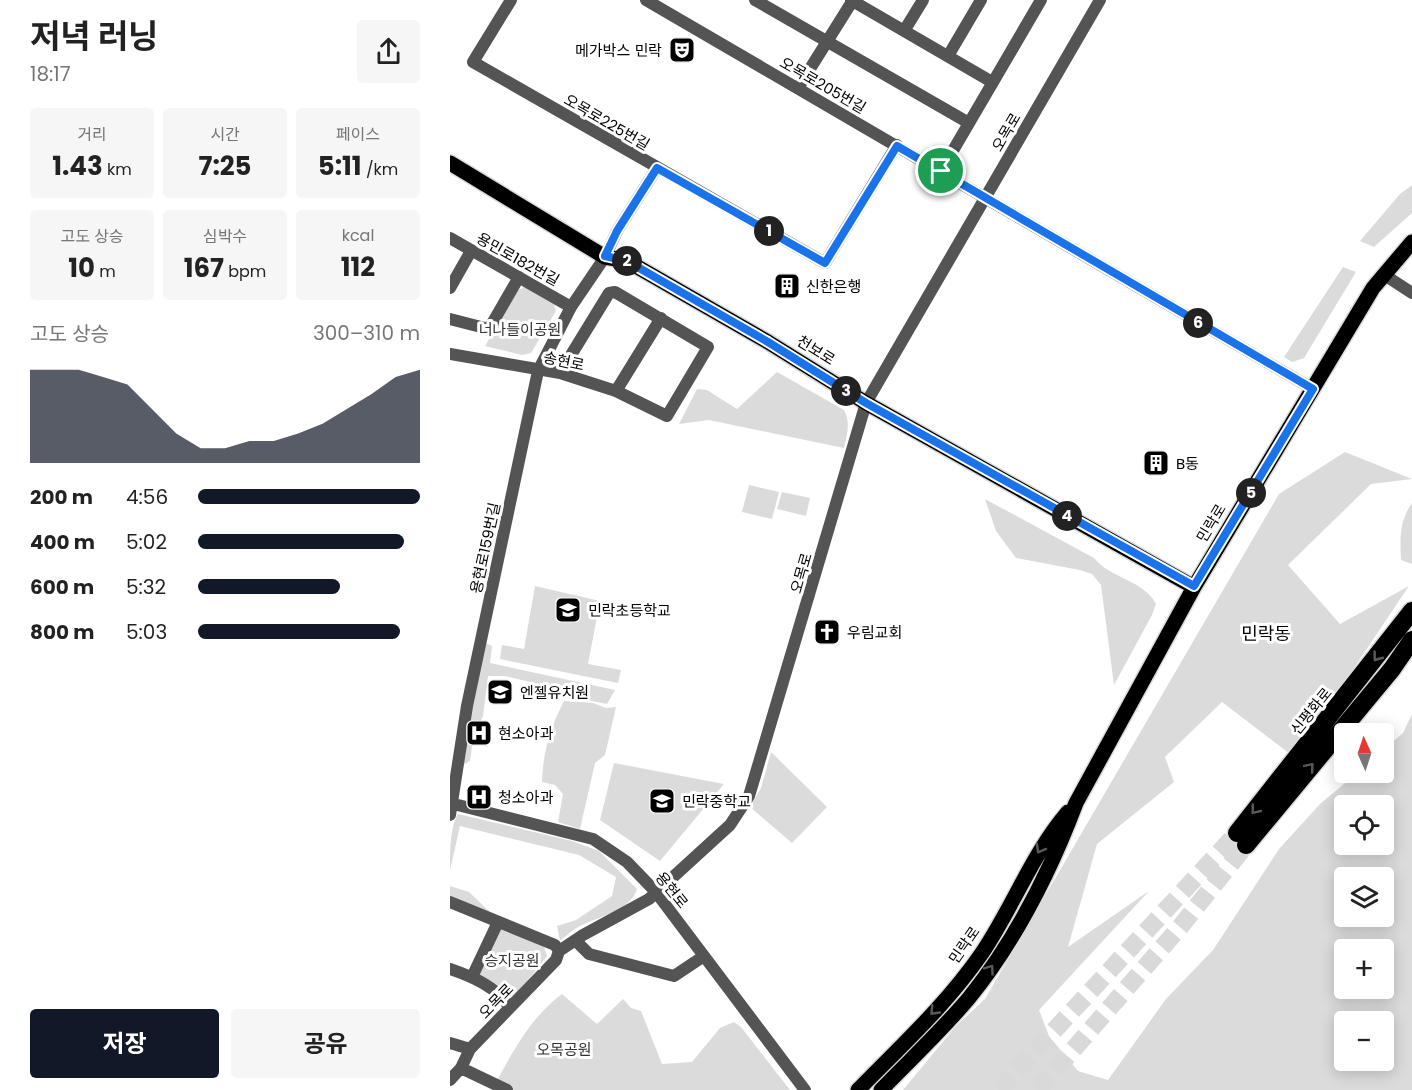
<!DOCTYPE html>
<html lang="ko">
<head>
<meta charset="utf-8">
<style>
	body { margin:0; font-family:Poppins,"Noto Sans KR",sans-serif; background:#f6f6f6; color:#222; height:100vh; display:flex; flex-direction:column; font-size:22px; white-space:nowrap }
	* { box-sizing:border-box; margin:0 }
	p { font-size:20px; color:#767676 }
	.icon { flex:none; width:33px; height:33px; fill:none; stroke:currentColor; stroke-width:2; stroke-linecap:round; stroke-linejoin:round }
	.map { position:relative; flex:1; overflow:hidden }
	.side { display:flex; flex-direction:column; background:#fff; width:450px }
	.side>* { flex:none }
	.needle { width:39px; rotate:357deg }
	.tools { position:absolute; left:884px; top:723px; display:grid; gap:12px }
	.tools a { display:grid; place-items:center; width:60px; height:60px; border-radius:6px; background:#fff; box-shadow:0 3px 15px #0003; font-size:30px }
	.pin { position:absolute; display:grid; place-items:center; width:51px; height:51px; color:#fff; margin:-26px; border:3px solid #fff; border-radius:50%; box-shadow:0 2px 6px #0007 }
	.km { position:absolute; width:30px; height:30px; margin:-15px; border-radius:50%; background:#222; color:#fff; font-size:16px; line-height:30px; text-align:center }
	.round { display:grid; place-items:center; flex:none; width:63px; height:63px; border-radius:6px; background:#f6f6f6 }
	.overview { display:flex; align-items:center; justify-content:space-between; height:102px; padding:0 30px }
	h1 { font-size:33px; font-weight:700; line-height:45px }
	.metrics { display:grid; grid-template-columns:repeat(3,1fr); gap:9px; height:102px; padding:6px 30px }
	.metrics div { display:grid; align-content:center; border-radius:6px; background:#f6f6f6; text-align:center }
	.metrics b { font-size:26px; font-weight:700 }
	.metrics small { font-size:16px; font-weight:400 }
	.metrics p { font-size:16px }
	.chart { height:168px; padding:12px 30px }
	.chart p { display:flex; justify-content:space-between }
	.chart svg { width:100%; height:108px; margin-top:6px; fill:#111827; opacity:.7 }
	.primary-button { display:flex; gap:12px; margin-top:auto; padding:12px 30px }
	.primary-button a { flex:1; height:69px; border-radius:6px; background:#111827; color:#fff; font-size:24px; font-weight:700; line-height:69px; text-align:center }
	.primary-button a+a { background:#f6f6f6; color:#222 }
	ul { padding:0 30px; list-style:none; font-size:20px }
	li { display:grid; grid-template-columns:96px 72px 1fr; align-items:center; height:45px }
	li i { height:15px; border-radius:8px; background:#111827 }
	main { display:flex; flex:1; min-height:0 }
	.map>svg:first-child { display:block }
	.green { fill:#dbdbdb; fill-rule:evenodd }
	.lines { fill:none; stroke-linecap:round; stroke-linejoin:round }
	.highway-tunnel { stroke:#d9d9d9; stroke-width:18; stroke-dasharray:18 9; stroke-linecap:butt }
	.major-casing { stroke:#dbdbdb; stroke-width:18 }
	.highway-casing { stroke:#dbdbdb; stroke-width:21 }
	.minor { stroke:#545454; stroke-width:12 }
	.major { stroke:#000; stroke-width:15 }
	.highway { stroke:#000; stroke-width:18 }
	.oneway { stroke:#595959 }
	.route-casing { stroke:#fff; stroke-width:12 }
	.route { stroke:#1a73e8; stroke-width:8 }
	.labels { text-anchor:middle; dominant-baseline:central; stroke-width:6; stroke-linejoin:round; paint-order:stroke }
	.poi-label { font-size:15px; fill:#000; stroke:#fff; text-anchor:start }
	.street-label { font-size:15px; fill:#000; stroke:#fff }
	.park-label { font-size:15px; fill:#323232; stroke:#fff }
	.quarter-label { font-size:18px; fill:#000; stroke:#fff }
</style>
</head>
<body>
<main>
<section class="side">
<div class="overview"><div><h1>저녁 러닝</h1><p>18:17</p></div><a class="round"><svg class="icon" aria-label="share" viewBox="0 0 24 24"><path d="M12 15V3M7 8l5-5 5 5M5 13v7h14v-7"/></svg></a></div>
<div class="metrics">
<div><p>거리</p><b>1.43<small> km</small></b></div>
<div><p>시간</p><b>7:25</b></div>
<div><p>페이스</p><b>5:11<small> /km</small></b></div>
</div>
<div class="metrics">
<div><p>고도 상승</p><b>10<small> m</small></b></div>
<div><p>심박수</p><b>167<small> bpm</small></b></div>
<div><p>kcal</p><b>112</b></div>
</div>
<div class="chart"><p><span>고도 상승</span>300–310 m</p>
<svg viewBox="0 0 160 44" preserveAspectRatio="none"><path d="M0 44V6L10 6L20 6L30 9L40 12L50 22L60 32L70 38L80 38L90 35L100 35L110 32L120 28L130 22L140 16L150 9L160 6V44z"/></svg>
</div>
<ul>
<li><b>200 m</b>4:56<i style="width:100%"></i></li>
<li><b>400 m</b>5:02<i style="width:93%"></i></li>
<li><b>600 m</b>5:32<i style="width:64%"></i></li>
<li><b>800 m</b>5:03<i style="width:91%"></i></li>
</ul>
<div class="primary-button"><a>저장</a><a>공유</a></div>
</section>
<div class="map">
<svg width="962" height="1090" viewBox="0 0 962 1090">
	<rect width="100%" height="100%" fill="#fff"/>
	<path class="green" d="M 962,185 L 962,213 L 924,247 L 910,241 L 950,194 Z
		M 893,267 L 906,272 L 854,358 L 842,362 L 834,357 Z
		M 75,287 L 104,304 L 106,311 L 81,353 L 72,355 L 35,346 L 68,290 Z
		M 327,372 L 394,410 C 401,423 397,434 394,448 L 259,420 L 229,424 L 247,389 L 257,390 L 287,409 Z
		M 895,452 L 962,479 L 921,484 L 838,565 L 890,624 L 959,586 L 844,757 L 772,702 L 715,757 L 724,782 L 647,844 L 618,947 L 699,891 L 589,1010 L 599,1036 L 628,1071 L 658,1080 L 716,999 L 763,950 L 829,849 L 870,804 L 907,773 L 933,772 L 933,750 L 953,733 L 962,714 L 962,1090 L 453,1090 L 506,1026 L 535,999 L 829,494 ZM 894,806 L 933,806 L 933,844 L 894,844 ZM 894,878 L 933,878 L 933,916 L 894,916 ZM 894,950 L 933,950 L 933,988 L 894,988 ZM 894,1022 L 933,1022 L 933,1060 L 894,1060 Z
		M 299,485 L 329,492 L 322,519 L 292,512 Z
		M 332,492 L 360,498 L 356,516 L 327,509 Z
		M 535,499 L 644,558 C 660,578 695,581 706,604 L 702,615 L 664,685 L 651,585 L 642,574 L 630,570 L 566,558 L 546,531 Z
		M 962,503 L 962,564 L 951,560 C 950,538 949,522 962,503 Z
		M 85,586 L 150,601 L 138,664 L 171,670 L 168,683 L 50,659 L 52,645 L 74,649 Z
		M 33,642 L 42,646 L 40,663 L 165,690 L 157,704 L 117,696 L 97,686 L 55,676 L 38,676 L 33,716 L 23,740 L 20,761 L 11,766 Z
		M 114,701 L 143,703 L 156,708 L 166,707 L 155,755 L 145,763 L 130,829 L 108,822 L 113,794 L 105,785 L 92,782 C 93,752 100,728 114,701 Z
		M 321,752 L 377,807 L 342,843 L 300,807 L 311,788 Z
		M 164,763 L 274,784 L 210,861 L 150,820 Z
		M 8,814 L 122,841 L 149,851 L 187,889 C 180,913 143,917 125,929 C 120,932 115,937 110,941 L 107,926 L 126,920 L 162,896 L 166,877 L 129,855 L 10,826 L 0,870 C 0,853 0,826 8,814 Z
		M 0,886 L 19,892 L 42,914 L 0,898 Z
		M 49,927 L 94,947 L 97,956 L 62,1001 L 28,975 Z
		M 112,994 L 147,1024 L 173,999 L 181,1008 L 191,1011 L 212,1064 L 242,1062 L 270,1028 L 284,1022 L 291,1027 L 340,1090 L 56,1090 L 45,1084 C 64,1050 80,1018 112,994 Z"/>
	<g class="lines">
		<path class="highway-tunnel" d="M 549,1090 L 787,833
			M 588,1090 L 730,927 L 796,845"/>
		<g class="major-casing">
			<path id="major" d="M 0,163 L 155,257 L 177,261 L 318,342 L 416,403 L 744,587
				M 408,1090 C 451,1046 497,1004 532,953 C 563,907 582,854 618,812
				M 431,1090 C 460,1060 492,1030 519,998 C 566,940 600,872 626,803 L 744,587 L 923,288 L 962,242"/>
		</g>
		<g class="highway-casing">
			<path id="highway" d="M 787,833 L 962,611
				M 796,845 L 942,669 L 962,640"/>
		</g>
		<path class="minor" d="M 61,0 L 23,62 L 375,263 L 447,145
			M 196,0 L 863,389
			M 305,0 L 519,123
			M 401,0 L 542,82
			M 454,31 L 473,0
			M 498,56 L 531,0
			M 348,88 L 403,0
			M 491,171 L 591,0
			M 0,238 L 121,307
			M 933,274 L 962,293
			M 0,288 L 21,251
			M 0,319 L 39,329 L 69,277
			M 0,354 L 110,373 L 166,391 L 217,416 L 258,347 L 165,292 L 159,293 L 110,373
			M 166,391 L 211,318
			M 0,803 L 143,839 L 177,862 L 205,891 L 355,1090
			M 0,815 L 17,706 L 88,371 L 121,307 L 155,257 L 167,231 L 207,168
			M 0,902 L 105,945 L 109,951
			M 126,941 L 139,954 L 224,976 L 254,956
			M 0,969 C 23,977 47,987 60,1008
			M 22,977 L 48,922
			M 0,1043 L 20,1049
			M 11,1068 L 57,1090
			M 0,1080 L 11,1068 L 20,1049 L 106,960 L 109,951 L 133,935 L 199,899 L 280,825 L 299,796 L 416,403 L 650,0"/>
		<use href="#major" class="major"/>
		<use href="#highway" class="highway"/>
	</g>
	<defs><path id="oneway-chevron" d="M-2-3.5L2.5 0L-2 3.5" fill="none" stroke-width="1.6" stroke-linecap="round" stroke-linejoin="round" transform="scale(1.5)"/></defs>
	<g class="oneway">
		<use href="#oneway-chevron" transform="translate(927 657) rotate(127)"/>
		<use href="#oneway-chevron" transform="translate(860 767) rotate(-50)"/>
		<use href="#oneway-chevron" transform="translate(805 810) rotate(129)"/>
		<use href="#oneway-chevron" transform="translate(590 849) rotate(119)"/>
		<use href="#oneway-chevron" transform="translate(540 969) rotate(-54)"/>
		<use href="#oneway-chevron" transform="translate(484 1011) rotate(134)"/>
	</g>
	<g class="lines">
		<g class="route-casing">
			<path id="route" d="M 447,146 L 863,389 L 744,586 L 416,403 L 318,342 L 177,261 L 155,256 L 167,231 L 207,168 L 375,263 Z"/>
		</g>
		<use href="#route" class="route"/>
	</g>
	<defs>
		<g id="theatre-square" transform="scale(1.35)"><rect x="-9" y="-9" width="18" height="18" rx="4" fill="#000" stroke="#fff"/><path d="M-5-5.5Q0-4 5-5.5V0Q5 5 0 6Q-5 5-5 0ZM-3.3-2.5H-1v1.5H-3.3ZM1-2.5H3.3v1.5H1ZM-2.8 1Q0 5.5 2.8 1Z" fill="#fff"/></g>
		<g id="building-square" transform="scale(1.35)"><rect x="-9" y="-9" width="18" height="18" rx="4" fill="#000" stroke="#fff"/><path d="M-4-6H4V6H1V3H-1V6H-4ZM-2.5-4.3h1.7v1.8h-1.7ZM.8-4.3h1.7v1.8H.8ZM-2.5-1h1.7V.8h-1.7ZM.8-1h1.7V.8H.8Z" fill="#fff"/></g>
		<g id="school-square" transform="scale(1.35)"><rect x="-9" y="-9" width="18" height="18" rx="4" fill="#000" stroke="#fff"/><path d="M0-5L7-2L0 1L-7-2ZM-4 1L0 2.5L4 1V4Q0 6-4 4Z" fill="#fff"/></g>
		<g id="church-square" transform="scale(1.35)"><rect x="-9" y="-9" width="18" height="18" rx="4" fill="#000" stroke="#fff"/><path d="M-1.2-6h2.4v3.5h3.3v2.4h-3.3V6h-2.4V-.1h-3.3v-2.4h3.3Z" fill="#fff"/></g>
		<g id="hospital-square" transform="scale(1.35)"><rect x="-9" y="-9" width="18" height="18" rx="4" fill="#000" stroke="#fff"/><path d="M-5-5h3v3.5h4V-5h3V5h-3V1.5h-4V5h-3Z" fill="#fff"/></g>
	</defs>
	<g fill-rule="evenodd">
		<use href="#theatre-square" x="232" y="50"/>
		<use href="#building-square" x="337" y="286"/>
		<use href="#building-square" x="706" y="463"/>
		<use href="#school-square" x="118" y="610"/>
		<use href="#church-square" x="377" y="632"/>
		<use href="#school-square" x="50" y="692"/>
		<use href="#hospital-square" x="29" y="733"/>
		<use href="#hospital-square" x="29" y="797"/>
		<use href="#school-square" x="212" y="801"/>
	</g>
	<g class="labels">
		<g class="poi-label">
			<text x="212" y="50" text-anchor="end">메가박스 민락</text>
			<text x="356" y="286">신한은행</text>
			<text x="726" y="463">B동</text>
			<text x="138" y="610">민락초등학교</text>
			<text x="397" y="632">우림교회</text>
			<text x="70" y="692">엔젤유치원</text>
			<text x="48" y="733">현소아과</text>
			<text x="48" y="797">청소아과</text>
			<text x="232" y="801">민락중학교</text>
		</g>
		<g class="street-label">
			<text transform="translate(373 85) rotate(30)">오목로205번길</text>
			<text transform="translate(157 122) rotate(30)">오목로225번길</text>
			<text transform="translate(556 132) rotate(-60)">오목로</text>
			<text transform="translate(68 259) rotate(29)">용민로182번길</text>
			<text transform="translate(366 350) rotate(32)">천보로</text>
			<text transform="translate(114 361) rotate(12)">송현로</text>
			<text transform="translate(761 523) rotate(-59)">민락로</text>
			<text transform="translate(35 548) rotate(-78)">용현로159번길</text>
			<text transform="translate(351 573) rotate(-74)">오목로</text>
			<text transform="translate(861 711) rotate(-51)">신평화로</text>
			<text transform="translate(222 890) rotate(51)">용현로</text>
			<text transform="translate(514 945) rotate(-55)">민락로</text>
			<text transform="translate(46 1001) rotate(-46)">오목로</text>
		</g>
		<g class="park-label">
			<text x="70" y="329">너나들이공원</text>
			<text x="62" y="960">승지공원</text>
			<text x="114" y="1049">오목공원</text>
		</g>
		<g class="quarter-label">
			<text x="816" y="633">민락동</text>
		</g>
	</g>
</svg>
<div class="tools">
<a><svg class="needle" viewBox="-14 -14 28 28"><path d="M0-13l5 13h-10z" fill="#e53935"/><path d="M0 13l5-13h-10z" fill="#767676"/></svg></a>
<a><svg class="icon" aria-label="locate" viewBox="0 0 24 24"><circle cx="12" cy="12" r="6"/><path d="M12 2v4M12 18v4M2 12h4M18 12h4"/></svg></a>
<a><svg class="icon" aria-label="layers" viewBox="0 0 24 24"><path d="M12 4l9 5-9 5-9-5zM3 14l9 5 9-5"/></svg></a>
<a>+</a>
<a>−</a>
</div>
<div class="pin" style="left:491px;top:171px;background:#1e9e55"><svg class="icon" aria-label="arrive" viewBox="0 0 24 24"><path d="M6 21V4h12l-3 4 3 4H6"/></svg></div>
<b class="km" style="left:319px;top:231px">1</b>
<b class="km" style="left:177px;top:261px">2</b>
<b class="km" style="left:396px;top:391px">3</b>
<b class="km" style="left:617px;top:516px">4</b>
<b class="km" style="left:801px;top:493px">5</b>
<b class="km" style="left:748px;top:323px">6</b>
</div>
</main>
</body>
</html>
